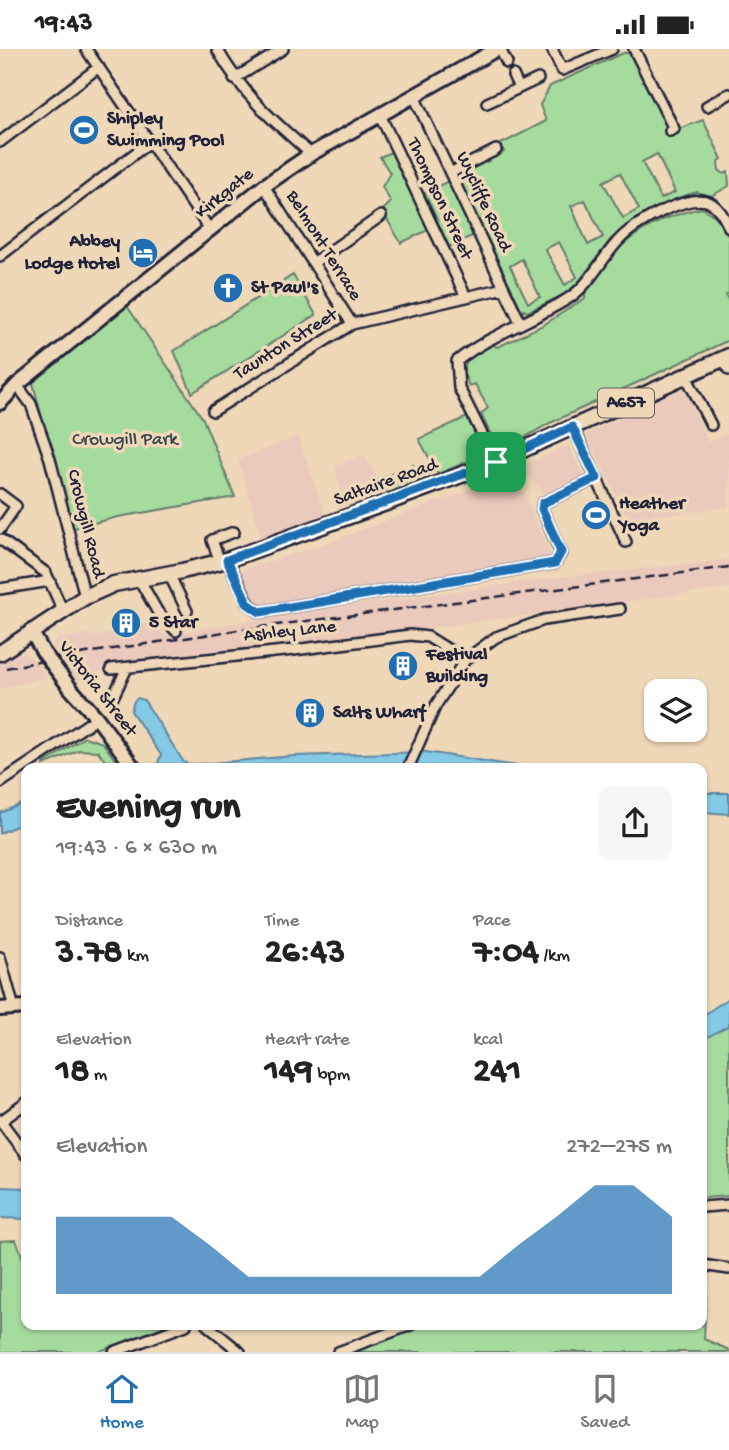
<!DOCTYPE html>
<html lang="en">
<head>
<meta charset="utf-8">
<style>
	body { margin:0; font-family:"Gochi Hand",sans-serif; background:#f6f6f6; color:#222; height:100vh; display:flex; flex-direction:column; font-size:26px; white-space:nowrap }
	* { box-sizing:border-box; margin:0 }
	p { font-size:23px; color:#767676 }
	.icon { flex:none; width:38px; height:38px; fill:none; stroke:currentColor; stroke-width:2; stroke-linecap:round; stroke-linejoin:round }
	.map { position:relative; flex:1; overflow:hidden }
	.side { position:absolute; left:21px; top:714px; width:686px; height:567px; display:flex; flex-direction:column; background:#fff; border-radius:14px; box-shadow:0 2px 5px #0004 }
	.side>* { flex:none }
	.controls { position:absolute; left:644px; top:630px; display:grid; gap:14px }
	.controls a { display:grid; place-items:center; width:63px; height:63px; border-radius:14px; background:#fff; box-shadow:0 2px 5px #0004; font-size:35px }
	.pin { position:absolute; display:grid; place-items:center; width:60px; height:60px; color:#fff; margin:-30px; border-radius:14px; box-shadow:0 4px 10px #0006 }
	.round { display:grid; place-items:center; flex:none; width:74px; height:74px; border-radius:14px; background:#f6f6f6 }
	.head { display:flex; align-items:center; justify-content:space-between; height:119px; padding:0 35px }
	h1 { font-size:38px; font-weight:700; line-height:52px }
	.figures { display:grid; grid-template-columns:repeat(3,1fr); gap:10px; height:119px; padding:7px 35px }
	.figures div { display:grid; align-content:center }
	.figures b { font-size:35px; font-weight:700 }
	.figures small { font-size:19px; font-weight:400 }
	.figures p { font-size:19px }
	.chart { height:196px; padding:14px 35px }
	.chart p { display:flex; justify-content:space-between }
	.chart svg { width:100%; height:126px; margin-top:7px; fill:#1f6fb2; opacity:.7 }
	.status { display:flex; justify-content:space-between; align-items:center; height:49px; padding:0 35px; background:#fff; direction:ltr }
	.status svg { height:19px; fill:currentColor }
	.menu { display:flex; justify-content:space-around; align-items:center; height:98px; border-top:2px solid #e0e0e0; background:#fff; font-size:19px; color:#767676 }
	.menu a { display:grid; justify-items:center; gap:4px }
	.menu .on { color:#1f6fb2 }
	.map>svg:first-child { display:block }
	.built { fill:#eacabc }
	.green { fill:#a6db9e; stroke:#647e6c; stroke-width:2; fill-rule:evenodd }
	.water { fill:#84c9e5; stroke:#5d86a1; stroke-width:2 }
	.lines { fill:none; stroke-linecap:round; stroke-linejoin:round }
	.street-casing { stroke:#22223b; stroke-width:14 }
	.secondary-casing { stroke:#22223b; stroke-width:18 }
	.primary-casing { stroke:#22223b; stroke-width:19 }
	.street { stroke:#efd8b8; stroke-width:9 }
	.secondary { stroke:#efd8b8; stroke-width:12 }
	.primary { stroke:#efd8b8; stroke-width:14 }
	.rail { stroke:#22223b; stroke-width:2.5; stroke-dasharray:10 5; stroke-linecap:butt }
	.secondary-bridge-casing { stroke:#22223b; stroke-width:18; stroke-linecap:butt }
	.secondary-bridge { stroke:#efd8b8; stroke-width:12 }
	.route-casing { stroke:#fff; stroke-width:14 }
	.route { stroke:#1f6fb2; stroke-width:9 }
	.labels { text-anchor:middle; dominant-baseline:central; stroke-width:7; stroke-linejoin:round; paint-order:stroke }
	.shield { fill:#efd8b8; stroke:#605960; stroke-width:2 }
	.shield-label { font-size:18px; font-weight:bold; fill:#22223b }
	.poi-label { font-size:19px; font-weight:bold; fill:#22223b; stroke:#efd8b8; text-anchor:start }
	.street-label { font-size:19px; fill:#22223b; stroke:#efd8b8 }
	.park-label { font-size:19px; fill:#3c474f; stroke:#efd8b8 }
</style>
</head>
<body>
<div class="status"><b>19:43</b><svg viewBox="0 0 49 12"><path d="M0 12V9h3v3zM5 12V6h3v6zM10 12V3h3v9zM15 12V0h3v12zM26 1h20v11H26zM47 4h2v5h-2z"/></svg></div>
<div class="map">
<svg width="729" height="1303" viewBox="0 0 729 1303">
	<rect width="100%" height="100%" fill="#efd8b8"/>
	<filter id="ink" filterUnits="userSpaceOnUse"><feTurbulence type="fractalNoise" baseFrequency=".0143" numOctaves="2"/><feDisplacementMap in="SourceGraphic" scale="14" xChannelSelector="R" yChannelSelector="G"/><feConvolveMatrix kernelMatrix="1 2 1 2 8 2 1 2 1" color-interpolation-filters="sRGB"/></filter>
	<g filter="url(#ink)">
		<path class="built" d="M 685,339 L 708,393 L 729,384 L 729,458 L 628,471 L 586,385 Z
			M 298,387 L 326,468 L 262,490 L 238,411 Z
			M 568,396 L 585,430 L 548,447 L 519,419 Z
			M 364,406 L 387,445 L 348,460 L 334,418 Z
			M 515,424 L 553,511 L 265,560 L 253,556 L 237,523 L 321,496 Z
			M 729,511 L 729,539 L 289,598 L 122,614 L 100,622 L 78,633 L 53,599 L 54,591 L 89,584 L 93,588 L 158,572 L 165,586 L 267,568 L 560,528 Z
			M 16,603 L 32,608 L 46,628 L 0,640 L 0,614 Z"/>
		<path class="green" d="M 623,4 L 632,4 L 671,83 L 703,71 L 722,110 L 718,113 L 719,121 L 724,125 L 728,123 L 729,137 L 711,147 L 697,143 L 678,149 L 639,169 L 610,191 L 572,242 L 527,263 L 521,260 L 457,126 L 504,103 L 501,95 L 546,72 L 540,56 L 550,37 ZM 657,105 L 675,143 L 661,150 L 642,113 ZM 620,124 L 639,160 L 623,169 L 603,133 ZM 585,151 L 603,188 L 588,196 L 571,157 ZM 559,193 L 577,228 L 565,236 L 545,200 ZM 522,210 L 540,248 L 528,254 L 510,217 Z
			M 393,102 L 430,180 L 401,194 L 382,162 L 391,153 L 382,138 L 390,124 L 380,108 Z
			M 448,132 L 474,186 L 449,198 L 425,144 Z
			M 702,159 L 721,171 L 729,188 L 729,244 L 726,246 L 729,253 L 729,291 L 550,374 L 508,398 L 501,400 L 497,399 L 481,365 L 488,359 L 475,335 L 469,337 L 463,322 L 469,306 L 490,295 L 498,298 L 545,275 L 585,249 L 585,244 C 596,231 604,217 615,204 C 636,180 671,165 702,159 Z
			M 293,226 L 316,266 L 192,344 L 174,302 Z
			M 125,254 L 203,370 L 235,448 L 118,468 L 70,480 L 32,330 Z
			M 467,368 L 484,402 L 483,406 L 438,425 L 419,390 Z
			M 413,416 L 420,431 L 387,445 L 379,430 Z
			M 85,688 L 103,694 L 121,719 L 110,719 L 98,702 L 79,701 L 44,716 L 44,714 Z
			M 729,976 L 729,1147 L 702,1149 L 702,991 Z
			M 16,1191 L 26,1217 L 26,1276 L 167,1276 L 98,1303 L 0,1303 L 0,1192 Z
			M 702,1222 L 707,1222 L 704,1290 L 729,1301 L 729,1303 L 353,1303 L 421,1276 L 702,1276 Z"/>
		<path class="water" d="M 138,649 L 144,651 L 183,712 L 188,716 L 294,707 L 426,703 L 530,719 L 144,719 L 157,716 L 161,706 L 131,662 L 134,652 Z
			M 702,744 L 729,744 L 729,765 L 702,763 Z
			M 26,753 L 26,773 L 0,784 L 0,764 Z
			M 729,949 L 729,976 L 702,991 L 702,967 Z
			M 0,1138 L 26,1139 L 26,1170 L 0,1169 Z"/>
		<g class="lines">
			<g class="street-casing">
				<path id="street" d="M 86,0 L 210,181
					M 217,0 C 244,47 271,70 311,105
					M 500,0 L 507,14
					M 552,0 L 562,21 L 612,0
					M 634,0 L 674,80 L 670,82
					M 513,26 L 519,39 L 538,30
					M 234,30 L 283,0
					M 414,47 L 521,275
					M 487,54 L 519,39
					M 707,57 L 729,45
					M 380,66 L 466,248
					M 0,93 L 99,18
					M 450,124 L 496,101
					M 264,137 L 352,275
					M 0,207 L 150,93
					M 313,214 L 381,167
					M 723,310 L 729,321
					M 686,327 L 711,376
					M 17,336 L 31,355 L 50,410 L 85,548
					M 213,362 L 352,275 L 504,239
					M 573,378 L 626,493
					M 496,413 L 459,339 L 457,312 C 491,285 533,272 569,249 C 592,234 603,206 622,188 C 637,173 689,144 709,153 C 719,158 724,168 729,178
					M 0,445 L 16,457 L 0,480
					M 0,490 L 46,524 L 63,562
					M 227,511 L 249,555 L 260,563 L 555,514 L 561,504 L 542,460 L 543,454 L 597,429
					M 220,513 L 212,491 L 234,483
					M 169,525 L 187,562
					M 139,530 L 157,562 L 176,582
					M 0,540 L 50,532
					M 111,620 L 294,601 L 410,586 L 428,588 L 465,611
					M 113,648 L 127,619
					M 408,719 L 436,656 L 465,611 L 496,588 L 544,571 L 620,560
					M 0,734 L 97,669
					M 0,908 L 14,959
					M 0,1071 L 26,1106
					M 1,1072 L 26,1054
					M 702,1158 L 729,1156
					M 702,1216 L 729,1220
					M 207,1276 L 240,1303
					M 114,1303 L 186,1276
					M 338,1303 L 411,1276"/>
			</g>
			<g class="secondary-casing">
				<path id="secondary" d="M 0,354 L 17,336 L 264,137 L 311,105 L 497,0
					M 31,582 L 43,603
					M 71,640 L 97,669 L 134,719
					M 0,960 L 26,958"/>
			</g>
			<g class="primary-casing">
				<path id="primary" d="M 0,604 L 85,548 L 114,535 L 182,522 L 227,511 L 386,454 L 496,413 L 729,307"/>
			</g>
			<use href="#street" class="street"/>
			<use href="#secondary" class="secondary"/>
			<use href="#primary" class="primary"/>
			<path class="rail" d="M 6,619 L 80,605 L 237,581 L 729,518"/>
			<g class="secondary-bridge-casing">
				<path id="secondary-bridge" d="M 43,603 L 71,640"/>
			</g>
			<use href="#secondary-bridge" class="secondary-bridge"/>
		</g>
	</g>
	<g class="lines" filter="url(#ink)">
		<g class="route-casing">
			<path id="route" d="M 572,378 L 597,429 L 543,454 L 542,460 L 561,503 L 555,514 L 260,563 L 248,555 L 227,511 L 496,413 Z"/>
		</g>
		<use href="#route" class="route"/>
	</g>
	<defs>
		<g id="stadium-disc" transform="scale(1.575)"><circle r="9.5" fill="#1f6fb2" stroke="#efd8b8"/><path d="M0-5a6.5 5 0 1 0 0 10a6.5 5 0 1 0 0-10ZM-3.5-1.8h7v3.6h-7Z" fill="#fff"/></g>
		<g id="hotel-disc" transform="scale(1.575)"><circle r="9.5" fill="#1f6fb2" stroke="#efd8b8"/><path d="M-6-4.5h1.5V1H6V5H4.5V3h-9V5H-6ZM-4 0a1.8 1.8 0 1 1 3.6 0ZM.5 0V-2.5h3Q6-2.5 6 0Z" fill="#fff"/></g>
		<g id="church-disc" transform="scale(1.575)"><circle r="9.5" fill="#1f6fb2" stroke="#efd8b8"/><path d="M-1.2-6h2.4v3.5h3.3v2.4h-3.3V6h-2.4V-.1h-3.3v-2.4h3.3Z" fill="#fff"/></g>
		<g id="building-disc" transform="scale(1.575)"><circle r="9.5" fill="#1f6fb2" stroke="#efd8b8"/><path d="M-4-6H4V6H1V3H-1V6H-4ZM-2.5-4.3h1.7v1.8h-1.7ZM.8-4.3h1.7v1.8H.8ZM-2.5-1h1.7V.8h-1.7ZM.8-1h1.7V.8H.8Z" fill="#fff"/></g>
	</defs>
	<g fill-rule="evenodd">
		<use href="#stadium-disc" x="84" y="81"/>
		<use href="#hotel-disc" x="143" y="204"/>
		<use href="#church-disc" x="228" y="239"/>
		<use href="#stadium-disc" x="596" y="466"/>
		<use href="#building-disc" x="126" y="574"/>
		<use href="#building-disc" x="403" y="617"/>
		<use href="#building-disc" x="310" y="664"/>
	</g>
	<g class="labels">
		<rect class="shield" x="598" y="339.5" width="56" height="29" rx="5"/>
		<g class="shield-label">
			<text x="626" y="354">A657</text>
		</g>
		<g class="poi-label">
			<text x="107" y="70">Shipley<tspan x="107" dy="22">Swimming Pool</tspan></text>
			<text x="120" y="193" text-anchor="end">Abbey<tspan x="120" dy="22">Lodge Hotel</tspan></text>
			<text x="251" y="239">St Paul's</text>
			<text x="619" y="455">Heather<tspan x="619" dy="22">Yoga</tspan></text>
			<text x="149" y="574">5 Star</text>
			<text x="426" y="606">Festival<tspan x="426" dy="22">Building</tspan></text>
			<text x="333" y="664">Salts Wharf</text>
		</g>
		<g class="street-label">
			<text transform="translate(225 145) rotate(-39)">Kirkgate</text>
			<text transform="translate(439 150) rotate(65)">Thompson Street</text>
			<text transform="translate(483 153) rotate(65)">Wycliffe Road</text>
			<text transform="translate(323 197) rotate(58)">Belmont Terrace</text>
			<text transform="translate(286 296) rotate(-32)">Taunton Street</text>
			<text transform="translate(386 434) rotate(-20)">Saltaire Road</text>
			<text transform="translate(85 475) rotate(76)">Crowgill Road</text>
			<text transform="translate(290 583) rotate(-6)">Ashley Lane</text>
			<text transform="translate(97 640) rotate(52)">Victoria Street</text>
		</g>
		<g class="park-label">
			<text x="125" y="391">Crowgill Park</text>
		</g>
	</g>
</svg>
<div class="controls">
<a><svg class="icon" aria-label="layers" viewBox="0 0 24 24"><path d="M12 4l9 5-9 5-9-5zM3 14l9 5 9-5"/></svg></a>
</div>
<div class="pin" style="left:496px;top:413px;background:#1e9e55"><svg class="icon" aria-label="arrive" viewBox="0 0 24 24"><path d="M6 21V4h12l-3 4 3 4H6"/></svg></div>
<section class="side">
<div class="head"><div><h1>Evening run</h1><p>19:43 · 6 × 630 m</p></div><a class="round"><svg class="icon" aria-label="share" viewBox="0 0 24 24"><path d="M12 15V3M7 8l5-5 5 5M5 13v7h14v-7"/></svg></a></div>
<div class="figures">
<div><p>Distance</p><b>3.78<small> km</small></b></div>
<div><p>Time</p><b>26:43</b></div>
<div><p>Pace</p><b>7:04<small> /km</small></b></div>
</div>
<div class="figures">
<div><p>Elevation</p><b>18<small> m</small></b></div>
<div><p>Heart rate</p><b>149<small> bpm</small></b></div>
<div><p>kcal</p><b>241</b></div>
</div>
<div class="chart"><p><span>Elevation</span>272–275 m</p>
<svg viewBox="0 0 160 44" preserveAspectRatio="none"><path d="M0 44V17L10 17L20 17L30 17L40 27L50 38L60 38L70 38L80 38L90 38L100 38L110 38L120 27L130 17L140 6L150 6L160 17V44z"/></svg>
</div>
</section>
</div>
<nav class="menu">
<a class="on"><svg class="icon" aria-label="home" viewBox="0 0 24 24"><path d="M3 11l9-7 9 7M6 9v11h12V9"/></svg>Home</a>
<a><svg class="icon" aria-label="map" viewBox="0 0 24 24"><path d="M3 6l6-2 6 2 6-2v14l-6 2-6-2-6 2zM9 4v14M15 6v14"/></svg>Map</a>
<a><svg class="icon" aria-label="saved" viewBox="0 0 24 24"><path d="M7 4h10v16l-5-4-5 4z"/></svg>Saved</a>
</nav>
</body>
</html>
